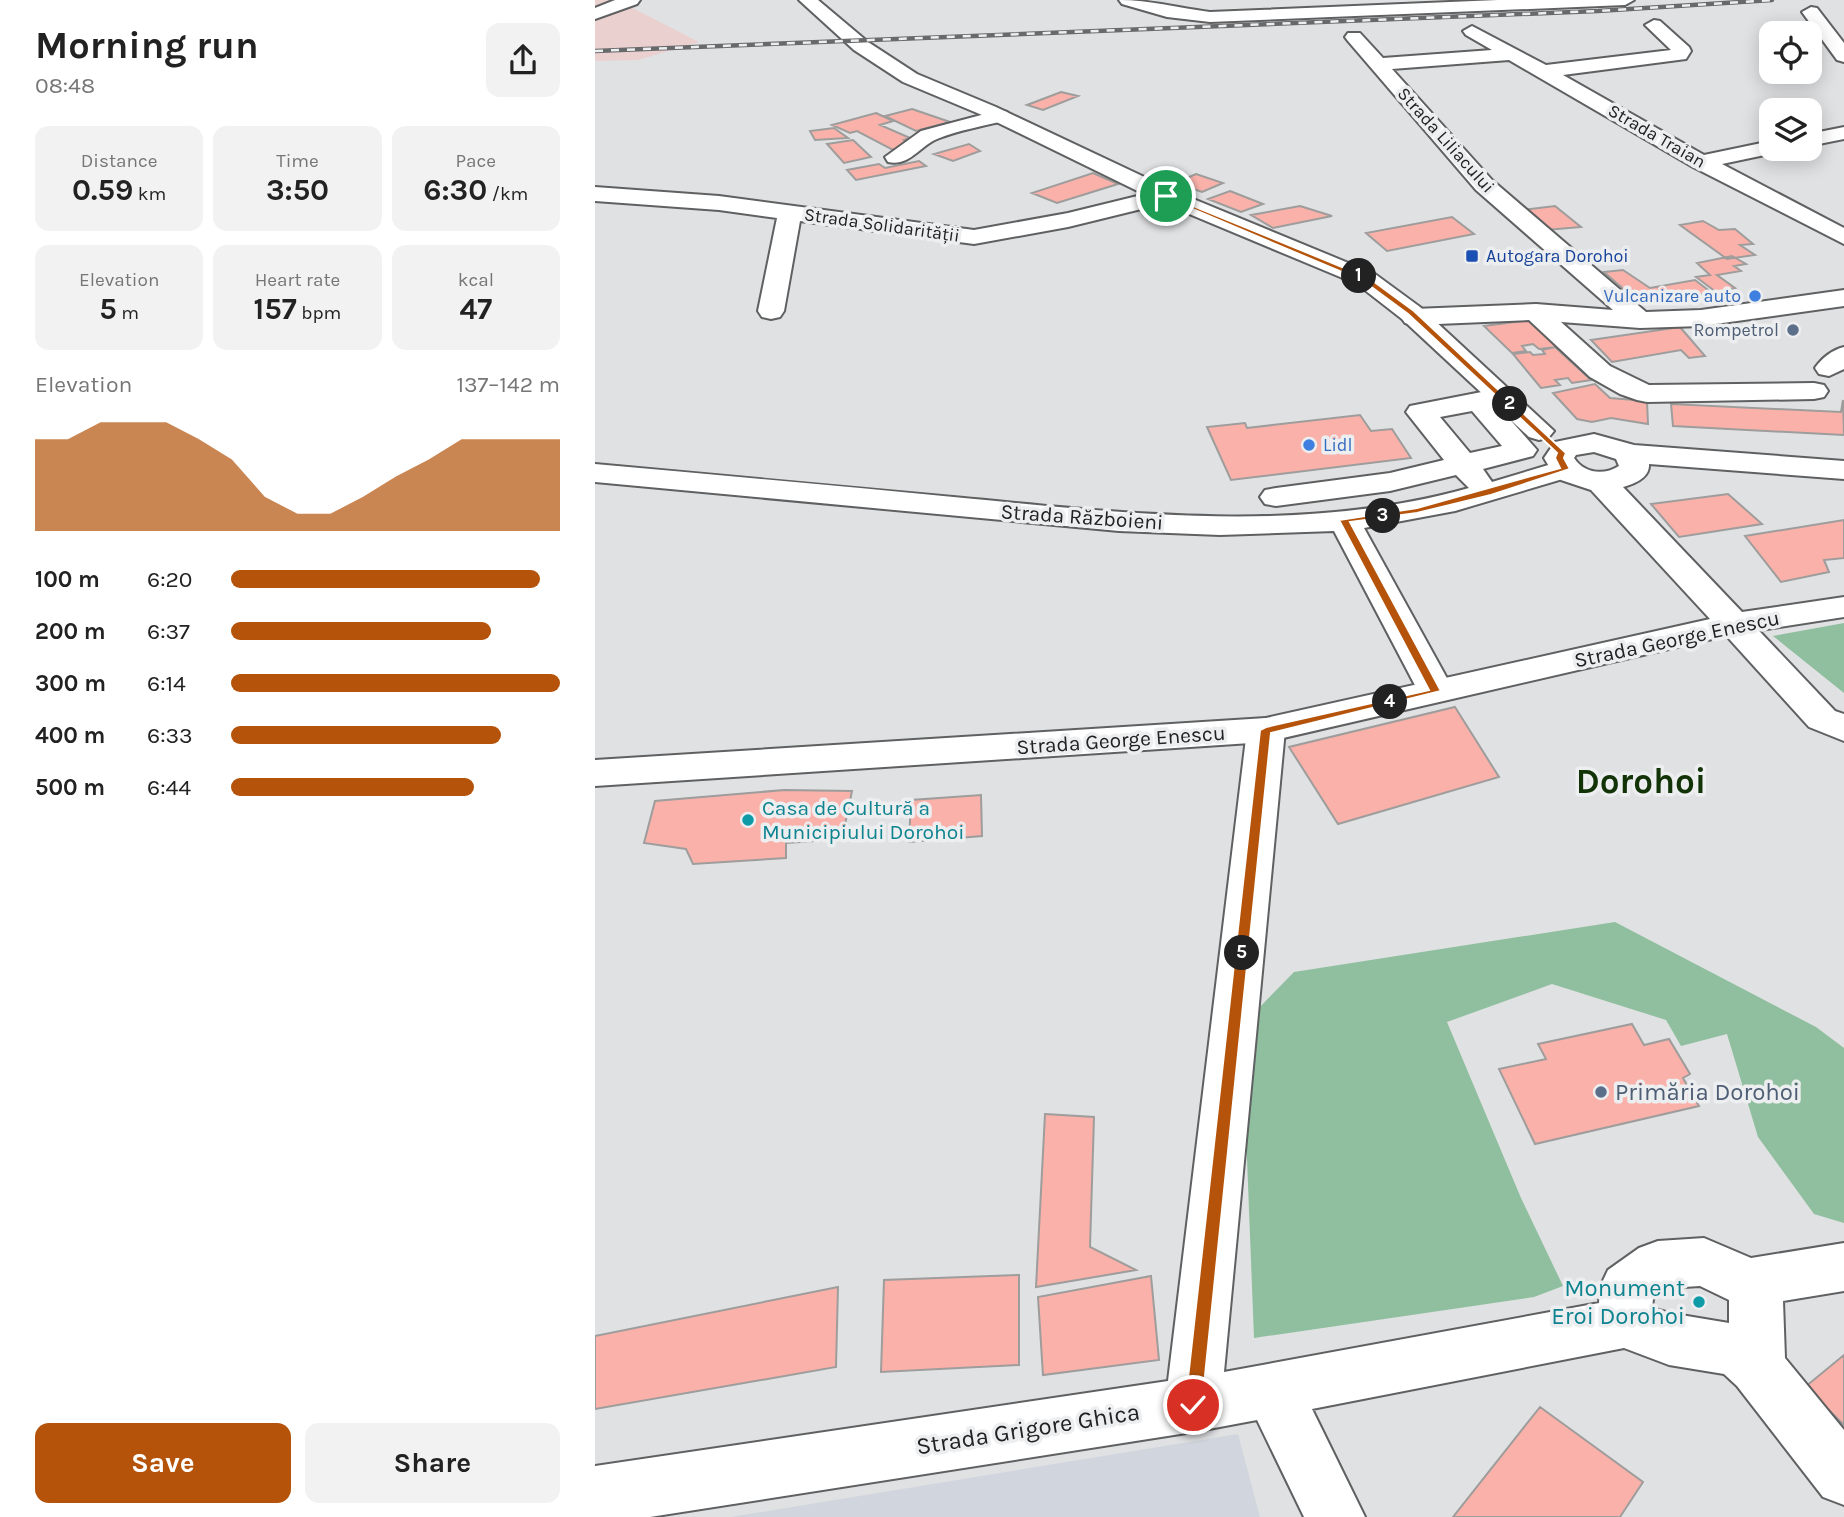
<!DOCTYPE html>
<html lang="en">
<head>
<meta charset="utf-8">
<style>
	body { margin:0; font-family:Karla,sans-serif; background:#f2f2f2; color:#222; height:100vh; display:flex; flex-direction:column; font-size:26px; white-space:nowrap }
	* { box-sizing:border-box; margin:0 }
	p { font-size:23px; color:#767676 }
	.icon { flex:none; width:38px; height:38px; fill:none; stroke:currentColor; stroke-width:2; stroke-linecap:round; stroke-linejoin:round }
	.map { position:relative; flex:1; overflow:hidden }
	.details { display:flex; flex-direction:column; background:#fff; width:595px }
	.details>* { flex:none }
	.buttons { position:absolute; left:1164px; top:21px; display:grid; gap:14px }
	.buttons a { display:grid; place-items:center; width:63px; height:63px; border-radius:14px; background:#fff; box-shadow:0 4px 18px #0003; font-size:35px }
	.pin { position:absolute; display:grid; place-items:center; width:60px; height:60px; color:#fff; margin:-30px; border:4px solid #fff; border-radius:50%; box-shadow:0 2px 7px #0007 }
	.km { position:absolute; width:35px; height:35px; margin:-18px; border-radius:50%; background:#222; color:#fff; font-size:19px; line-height:35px; text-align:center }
	.round { display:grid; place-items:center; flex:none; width:74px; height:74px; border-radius:14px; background:#f2f2f2 }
	.overview { display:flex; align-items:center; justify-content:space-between; height:119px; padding:0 35px }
	h1 { font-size:38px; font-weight:700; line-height:52px }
	.stats { display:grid; grid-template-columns:repeat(3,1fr); gap:10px; height:119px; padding:7px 35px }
	.stats div { display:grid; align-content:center; border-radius:14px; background:#f2f2f2; text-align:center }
	.stats b { font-size:30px; font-weight:700 }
	.stats small { font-size:19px; font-weight:400 }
	.stats p { font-size:19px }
	.chart { height:196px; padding:14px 35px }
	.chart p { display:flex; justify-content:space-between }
	.chart svg { width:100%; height:126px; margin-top:7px; fill:#b45309; opacity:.7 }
	.primary-button { display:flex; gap:14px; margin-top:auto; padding:14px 35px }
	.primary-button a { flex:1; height:80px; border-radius:14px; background:#b45309; color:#fff; font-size:28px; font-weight:700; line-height:80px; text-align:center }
	.primary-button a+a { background:#f2f2f2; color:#222 }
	ul { padding:0 35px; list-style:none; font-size:23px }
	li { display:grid; grid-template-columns:112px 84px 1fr; align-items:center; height:52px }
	li i { height:18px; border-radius:9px; background:#b45309 }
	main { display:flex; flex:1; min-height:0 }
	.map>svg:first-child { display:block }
	.industrial { fill:#ebd0d0 }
	.built { fill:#d1d5dd }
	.green { fill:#8fbf9e }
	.building { fill:#fab1aa; stroke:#9e9d9c; stroke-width:2 }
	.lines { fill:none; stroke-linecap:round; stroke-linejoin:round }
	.minor-casing { stroke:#5f6061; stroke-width:4 }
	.major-casing { stroke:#5f6061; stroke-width:4 }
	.minor { fill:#fff; fill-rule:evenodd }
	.major { fill:#fff; fill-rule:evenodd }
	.rail-casing { stroke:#68696a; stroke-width:4.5 }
	.rail { stroke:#edeef0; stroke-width:2.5; stroke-dasharray:8; stroke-linecap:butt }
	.route { fill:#b45309; stroke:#fff; stroke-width:2 }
	.transit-dot { fill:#1a4fb4; stroke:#edeef0; stroke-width:2.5 }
	.shop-dot { fill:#3f7fe0; stroke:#edeef0; stroke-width:2.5 }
	.service-dot { fill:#5c6f8a; stroke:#edeef0; stroke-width:2.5 }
	.culture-dot { fill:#0f9aa8; stroke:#edeef0; stroke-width:2.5 }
	.labels { text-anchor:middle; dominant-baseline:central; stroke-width:7; stroke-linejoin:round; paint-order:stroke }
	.far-street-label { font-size:18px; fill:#212222; stroke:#edeef0 }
	.far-transit-label { font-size:18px; fill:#164399; stroke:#edeef0; text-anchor:start }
	.far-shop-label { font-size:18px; fill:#366cbe; stroke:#edeef0; text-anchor:end }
	.far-service-label { font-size:18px; fill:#4e5e75; stroke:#edeef0; text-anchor:end }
	.street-label { font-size:21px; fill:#212222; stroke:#edeef0 }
	.culture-label { font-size:21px; fill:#0d838f; stroke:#edeef0; text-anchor:start }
	.near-service-label { font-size:24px; fill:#4e5e75; stroke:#edeef0; text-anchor:start }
	.near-culture-label { font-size:24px; fill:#0d838f; stroke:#edeef0; text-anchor:end }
	.near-street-label { font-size:24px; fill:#212222; stroke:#edeef0 }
	.town-label { font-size:35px; font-weight:bold; fill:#123306; stroke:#edeef0 }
</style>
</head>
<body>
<main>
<section class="details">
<div class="overview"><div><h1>Morning run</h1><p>08:48</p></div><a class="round"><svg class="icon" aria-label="share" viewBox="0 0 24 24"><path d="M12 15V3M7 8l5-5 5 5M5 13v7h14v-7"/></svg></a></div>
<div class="stats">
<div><p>Distance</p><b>0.59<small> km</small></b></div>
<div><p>Time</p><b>3:50</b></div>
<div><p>Pace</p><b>6:30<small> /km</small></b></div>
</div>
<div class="stats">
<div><p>Elevation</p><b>5<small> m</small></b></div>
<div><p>Heart rate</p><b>157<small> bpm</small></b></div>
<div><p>kcal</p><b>47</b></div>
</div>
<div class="chart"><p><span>Elevation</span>137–142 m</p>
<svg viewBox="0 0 160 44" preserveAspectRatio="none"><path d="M0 44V12L10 12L20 6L30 6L40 6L50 12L60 19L70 32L80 38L90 38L100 32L110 25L120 19L130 12L140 12L150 12L160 12V44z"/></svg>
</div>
<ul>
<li><b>100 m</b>6:20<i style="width:94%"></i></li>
<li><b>200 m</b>6:37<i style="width:79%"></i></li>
<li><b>300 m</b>6:14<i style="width:100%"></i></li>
<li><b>400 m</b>6:33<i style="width:82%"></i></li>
<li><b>500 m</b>6:44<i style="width:74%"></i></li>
</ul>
<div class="primary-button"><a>Save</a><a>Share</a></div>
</section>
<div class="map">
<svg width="1249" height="1517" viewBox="0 0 1249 1517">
	<rect width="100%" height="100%" fill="#e0e1e3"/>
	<path class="industrial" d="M 0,0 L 22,0 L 104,42 L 43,60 L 0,61 Z"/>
	<path class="built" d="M 643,1434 L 665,1517 L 136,1517 Z"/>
	<path class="green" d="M 1249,623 L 1249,693 L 1178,636 Z
		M 1020,922 L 1221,1027 L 1249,1048 L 1249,1223 L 1219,1214 L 1163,1137 L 1132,1034 L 1086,1046 L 1071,1020 L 957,984 L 852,1022 L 926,1198 L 968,1286 L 939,1297 L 659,1338 L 651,1133 L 658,1014 L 699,972 Z"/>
	<path class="building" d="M 466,92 L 483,96 L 448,110 L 432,105 Z
		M 317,109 L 355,122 L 321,131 L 290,116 Z
		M 281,113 L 298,121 L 285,125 L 315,138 L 309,140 L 317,144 L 298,150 L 262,131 L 255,133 L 237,125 Z
		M 239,128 L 253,138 L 220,140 L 215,131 Z
		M 258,140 L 276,157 L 249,163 L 232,144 Z
		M 374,144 L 385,151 L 358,161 L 339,154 Z
		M 324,161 L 331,166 L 261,180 L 252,170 L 284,164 L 290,168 Z
		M 498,173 L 523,184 L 462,203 L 437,193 Z
		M 601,174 L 628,183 L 607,192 L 580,183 Z
		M 635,191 L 668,204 L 646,212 L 613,199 Z
		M 705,206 L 737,216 L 678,228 L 656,215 Z
		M 960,206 L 986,227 L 951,230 L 926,210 Z
		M 857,217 L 879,234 L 792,251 L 771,233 Z
		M 1108,221 L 1124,230 L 1140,229 L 1158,244 L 1145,245 L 1160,255 L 1132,259 L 1085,225 Z
		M 1137,256 L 1151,264 L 1139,266 L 1146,271 L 1122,275 L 1140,288 L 1121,292 L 1101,277 L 1115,275 L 1102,263 Z
		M 1028,270 L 1055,288 L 1100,280 L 1117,293 L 1042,301 L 1009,272 Z
		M 934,320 L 962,347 L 944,349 L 938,344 L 927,346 L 931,351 L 917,353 L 889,326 Z
		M 1085,327 L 1110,356 L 1094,358 L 1086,350 L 1017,362 L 996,340 Z
		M 960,347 L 996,380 L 977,383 L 973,378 L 960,380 L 965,385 L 946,388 L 918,354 L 935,352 L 938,355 L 950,354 L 947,350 Z
		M 1000,384 L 1015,398 L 1052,401 L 1053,424 L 1016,418 L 997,422 L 982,419 L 958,393 Z
		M 1248,400 L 1249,435 L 1078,426 L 1076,404 L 1246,412 Z
		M 765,415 L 776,431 L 797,429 L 816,458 L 636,480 L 612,427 L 650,423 L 652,428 Z
		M 1133,494 L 1167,524 L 1084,537 L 1056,504 Z
		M 1249,520 L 1249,558 L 1229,560 L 1234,572 L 1186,582 L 1150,536 Z
		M 860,707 L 904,777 L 743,824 L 694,747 Z
		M 189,790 L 257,791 L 247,839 L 191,843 L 191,858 L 98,864 L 91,849 L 49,843 L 60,801 Z
		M 386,795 L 387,836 L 314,842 L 316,800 Z
		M 1037,1024 L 1049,1045 L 1074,1039 L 1095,1074 L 1088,1078 L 1104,1106 L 940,1144 L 904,1069 L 951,1059 L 943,1044 Z
		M 450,1114 L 499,1117 L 495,1247 L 541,1270 L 441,1287 Z
		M 424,1275 L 424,1365 L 286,1372 L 289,1280 Z
		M 556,1276 L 564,1360 L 448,1375 L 443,1297 Z
		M 243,1287 L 241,1367 L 0,1409 L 0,1336 Z
		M 1249,1355 L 1249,1425 L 1210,1387 Z
		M 945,1407 L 1048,1482 L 1025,1517 L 858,1517 Z"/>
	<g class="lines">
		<g class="minor-casing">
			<path id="minor" d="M 20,0 L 45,0 L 42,4 L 0,19 L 0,8 Z
				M 524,0 C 555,0 584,8 615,12 L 903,0 L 1039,0 L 1030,5 L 615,22 L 572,17 L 527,4 Z
				M 1216,7 L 1222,8 L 1249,43 L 1249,62 L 1242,60 L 1207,12 Z
				M 1059,20 L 1065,21 L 1094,47 L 1096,51 L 1091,59 L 968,75 L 1109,155 L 1176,141 L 1176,149 L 1185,149 L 1184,152 L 1127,164 L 1249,228 L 1249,244 L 1098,167 L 914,60 L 797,69 L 897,180 L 1051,312 L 1106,310 L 1249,290 L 1249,306 L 1106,326 L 1045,328 L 966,322 L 1015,366 L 1054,385 L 1219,383 L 1229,385 L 1233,391 L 1229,397 L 1219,399 L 1052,402 L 1042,400 L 1025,394 L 995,377 L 934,320 L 819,325 L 810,323 L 806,317 L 810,311 L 819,309 L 941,304 L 1018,310 L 881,190 L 753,41 L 750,37 L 753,33 L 765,33 L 788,58 L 897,50 L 871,35 L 868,31 L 877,26 L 951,65 L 1076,50 L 1050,25 Z
				M 405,110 L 412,112 L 415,116 L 412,120 C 389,126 364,130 342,139 C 325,146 314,167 293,162 L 290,157 L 326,131 Z
				M 1249,127 L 1249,139 L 1214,146 L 1214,134 Z
				M 0,187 L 124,196 L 379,230 L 473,213 L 571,189 L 579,191 L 582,196 L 579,201 L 473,227 L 379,244 L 205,221 L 189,311 L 185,317 L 176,319 L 167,317 L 163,311 L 182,218 L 124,210 L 0,201 Z
				M 1249,347 L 1249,369 L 1234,376 L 1224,374 L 1220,368 C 1227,358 1237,350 1249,347 Z
				M 907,388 L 917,391 L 921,397 L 917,403 L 903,406 L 942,450 L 938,456 L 888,469 L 897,482 L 970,460 L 981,463 L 985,469 L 981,475 L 860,511 L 769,528 L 859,691 L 854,699 L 841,702 L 828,699 L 823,691 L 739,531 L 625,535 L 524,531 L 0,482 L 0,464 C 123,475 246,486 369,498 C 536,514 710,534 874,488 L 861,475 L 795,491 L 681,506 L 670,504 L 665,497 L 670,490 L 681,488 L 795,473 L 849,460 L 811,412 L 815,406 ZM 877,411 L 907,446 L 875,453 L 845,417 Z
				M 1139,614 L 1151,617 L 1240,711 L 1249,714 L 1249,741 L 1214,727 L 1127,631 L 1122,624 L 1127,617 Z
				M 671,718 L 684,721 L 690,730 L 629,1372 L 1004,1303 L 1005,1287 L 1013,1270 L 1044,1248 L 1063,1241 L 1109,1238 L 1156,1258 L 1249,1243 L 1249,1291 L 1188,1301 L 1190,1358 L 1249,1430 L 1249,1505 L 1228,1497 L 1142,1386 L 1129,1374 L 1074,1365 L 1029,1348 L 717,1409 L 770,1517 L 709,1517 L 662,1420 L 598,1432 L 55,1517 L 0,1517 L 0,1466 L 573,1381 L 652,730 L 658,721 ZM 1105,1286 L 1134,1300 L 1134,1323 L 1074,1313 L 1057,1308 L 1058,1299 L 1073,1288 Z"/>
		</g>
		<g class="major-casing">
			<path id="major" d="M 204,0 L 223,0 L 273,42 L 322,74 L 401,107 L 579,191 L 780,274 L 825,307 L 959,431 L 954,437 L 944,440 L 934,437 L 807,319 L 762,284 L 563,201 L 387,115 L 308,82 L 259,50 Z
				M 999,434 L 1039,445 L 1249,461 L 1249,479 L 1054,464 C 1055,478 1039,484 1028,487 L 1147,612 L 1249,597 L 1249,617 L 1139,634 L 671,742 L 0,786 L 0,760 L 671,718 L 1115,619 L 996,490 L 966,480 L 958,473 L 949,458 L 960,442 ZM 999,452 L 1021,459 L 1024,466 C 1008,476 989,473 979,458 L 981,455 Z"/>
		</g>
		<use href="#minor" class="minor"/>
		<use href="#major" class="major"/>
		<g class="rail-casing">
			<path id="rail" d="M 0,51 L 1003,11 L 1177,0"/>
		</g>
		<use href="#rail" class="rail"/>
	</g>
	<path class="route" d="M 569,194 L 774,278 L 819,311 L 971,453 L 969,458 L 975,469 L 896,495 L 822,513 L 755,522 L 846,691 L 676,733 L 607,1405 L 604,1410 L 598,1413 L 592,1410 L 590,1405 L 665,730 L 671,727 L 834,690 L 744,520 L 822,508 L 965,468 L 960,458 L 962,453 L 941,433 L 813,314 L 768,281 L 569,197 Z"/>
	<rect class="transit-dot" x="870" y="249" width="14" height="14" rx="3.5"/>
	<g class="shop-dot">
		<circle cx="1160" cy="296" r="7"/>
		<circle cx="714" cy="445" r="7"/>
	</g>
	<g class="service-dot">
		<circle cx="1198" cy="330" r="7"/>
		<circle cx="1006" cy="1092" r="7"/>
	</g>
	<g class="culture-dot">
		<circle cx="153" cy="820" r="7"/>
		<circle cx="1104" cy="1302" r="7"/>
	</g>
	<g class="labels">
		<g class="far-street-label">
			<text transform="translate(1062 136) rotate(30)">Strada Traian</text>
			<text transform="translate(851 140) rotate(48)">Strada Liliacului</text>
			<text transform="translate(287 225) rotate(8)">Strada Solidarității</text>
		</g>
		<g class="far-transit-label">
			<text x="891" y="256">Autogara Dorohoi</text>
		</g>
		<g class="far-shop-label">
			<text x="1146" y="296">Vulcanizare auto</text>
			<text x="728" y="445" text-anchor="start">Lidl</text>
		</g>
		<g class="far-service-label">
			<text x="1184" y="330">Rompetrol</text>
		</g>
		<g class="street-label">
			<text transform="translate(487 517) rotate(4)">Strada Războieni</text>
			<text transform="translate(1082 639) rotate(-12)">Strada George Enescu</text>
			<text transform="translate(526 740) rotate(-4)">Strada George Enescu</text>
		</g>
		<g class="culture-label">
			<text x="167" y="808">Casa de Cultură a<tspan x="167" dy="24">Municipiului Dorohoi</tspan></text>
		</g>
		<g class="near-service-label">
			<text x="1020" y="1092">Primăria Dorohoi</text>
		</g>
		<g class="near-culture-label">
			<text x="1090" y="1288">Monument<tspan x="1090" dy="28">Eroi Dorohoi</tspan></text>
		</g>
		<g class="near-street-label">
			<text transform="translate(433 1429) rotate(-9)">Strada Grigore Ghica</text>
		</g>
		<g class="town-label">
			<text x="1046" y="781">Dorohoi</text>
		</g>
	</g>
</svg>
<div class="buttons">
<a><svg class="icon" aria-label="locate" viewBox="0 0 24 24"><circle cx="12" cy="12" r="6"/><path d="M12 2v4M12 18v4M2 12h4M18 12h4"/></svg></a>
<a><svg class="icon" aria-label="layers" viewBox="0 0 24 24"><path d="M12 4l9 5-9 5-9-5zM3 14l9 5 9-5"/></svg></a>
</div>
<div class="pin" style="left:571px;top:196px;background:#1e9e55"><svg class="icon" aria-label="arrive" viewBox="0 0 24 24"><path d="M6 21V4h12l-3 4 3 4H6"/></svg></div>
<div class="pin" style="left:598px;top:1405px;background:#d93025"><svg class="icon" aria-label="check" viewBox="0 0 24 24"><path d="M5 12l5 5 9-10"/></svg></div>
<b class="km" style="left:764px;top:276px">1</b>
<b class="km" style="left:915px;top:404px">2</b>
<b class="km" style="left:788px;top:516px">3</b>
<b class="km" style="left:795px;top:702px">4</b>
<b class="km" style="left:647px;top:953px">5</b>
</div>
</main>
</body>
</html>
